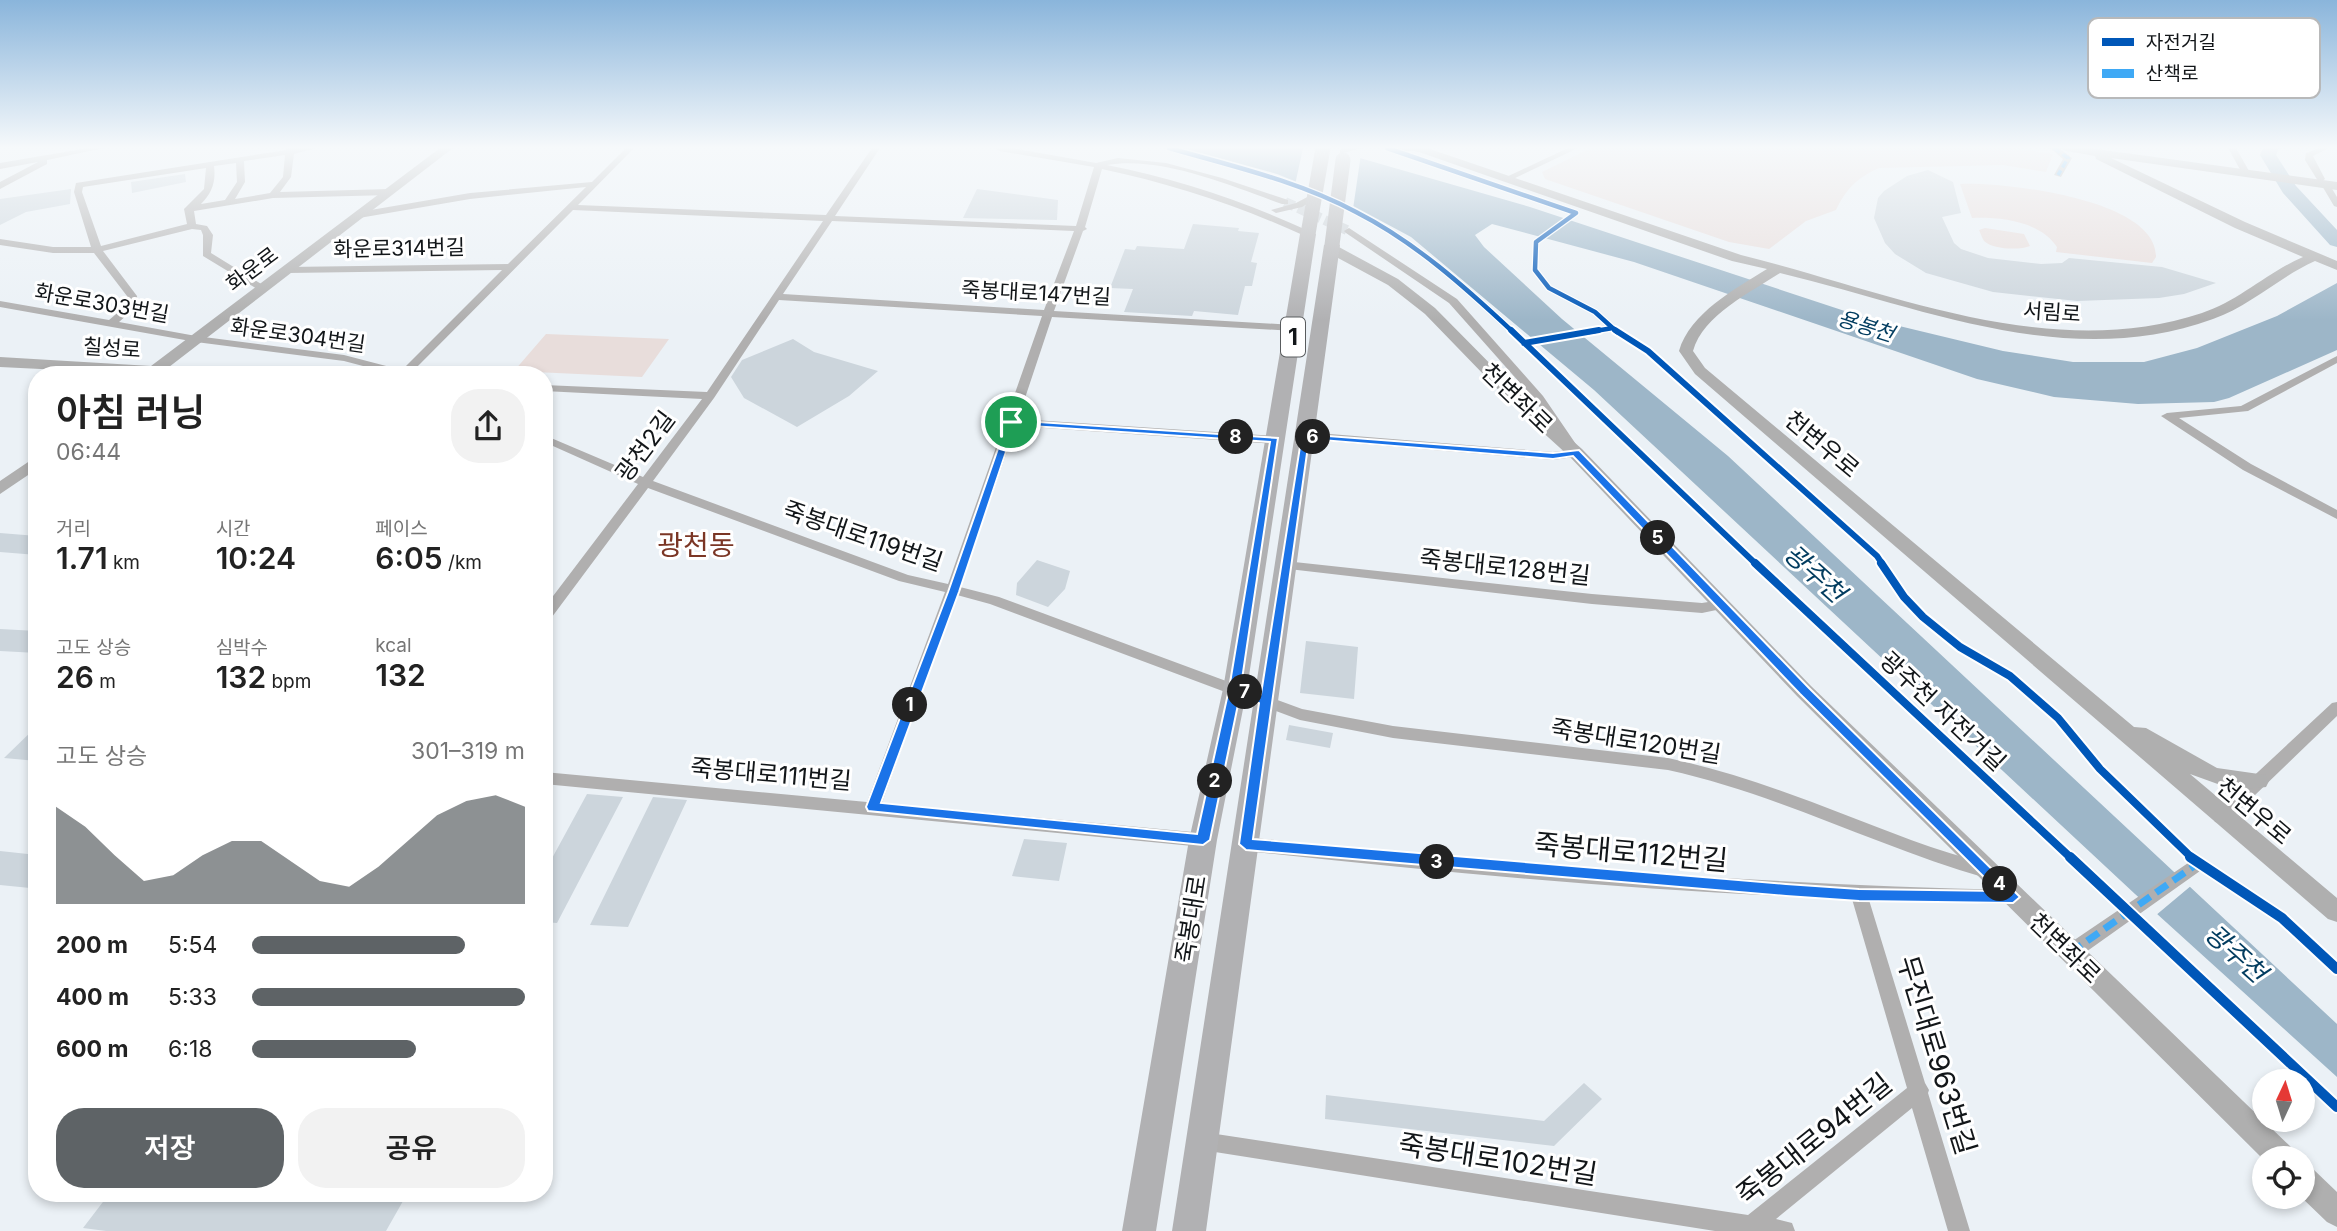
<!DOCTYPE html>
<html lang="ko">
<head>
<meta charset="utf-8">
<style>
	body { margin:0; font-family:Inter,"Noto Sans KR",sans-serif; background:#f2f2f2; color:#222; height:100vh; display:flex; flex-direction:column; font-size:26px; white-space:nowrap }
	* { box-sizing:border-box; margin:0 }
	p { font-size:23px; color:#767676 }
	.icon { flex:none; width:38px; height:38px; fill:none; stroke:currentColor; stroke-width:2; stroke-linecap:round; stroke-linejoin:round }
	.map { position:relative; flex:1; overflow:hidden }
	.drawer { position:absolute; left:28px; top:366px; width:525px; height:836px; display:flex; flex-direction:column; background:#fff; border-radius:28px; box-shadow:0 4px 10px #0003 }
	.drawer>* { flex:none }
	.needle { width:46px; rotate:4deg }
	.tools { position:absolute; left:2252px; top:1069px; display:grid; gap:14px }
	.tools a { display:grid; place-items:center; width:63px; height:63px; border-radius:50%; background:#fff; box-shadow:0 4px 10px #0003; font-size:35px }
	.pin { position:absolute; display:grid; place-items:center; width:60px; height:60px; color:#fff; margin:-30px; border:4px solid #fff; border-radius:50%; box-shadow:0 2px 7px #0007 }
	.km { position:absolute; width:35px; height:35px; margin:-18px; border-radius:50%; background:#222; color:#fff; font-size:19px; line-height:35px; text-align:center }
	.round { display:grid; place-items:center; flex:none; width:74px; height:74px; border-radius:28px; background:#f2f2f2 }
	.summary { display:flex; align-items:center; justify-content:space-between; height:119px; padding:0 28px }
	h1 { font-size:38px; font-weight:600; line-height:52px }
	.stats { display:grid; grid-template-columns:repeat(3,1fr); gap:10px; height:119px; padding:7px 28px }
	.stats div { display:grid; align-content:center }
	.stats b { font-size:30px; font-weight:600 }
	.stats small { font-size:19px; font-weight:400 }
	.stats p { font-size:19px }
	.chart { height:196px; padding:14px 28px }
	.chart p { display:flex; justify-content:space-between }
	.chart svg { width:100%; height:126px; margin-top:7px; fill:#5e6366; opacity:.7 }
	.primary-button { display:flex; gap:14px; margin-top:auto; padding:14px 28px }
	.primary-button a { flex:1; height:80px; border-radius:28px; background:#5e6366; color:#fff; font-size:28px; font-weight:600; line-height:80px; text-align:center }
	.primary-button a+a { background:#f2f2f2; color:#222 }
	ul { padding:0 28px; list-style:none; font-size:23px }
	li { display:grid; grid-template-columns:112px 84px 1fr; align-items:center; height:52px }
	li i { height:18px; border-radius:9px; background:#5e6366 }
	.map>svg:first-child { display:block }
	.green { fill:#e8dddb }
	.water { fill:#9db6c8 }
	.pier { fill:#ebf1f6 }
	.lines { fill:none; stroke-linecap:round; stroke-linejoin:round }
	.river { fill:#9db6c8; fill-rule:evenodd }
	.building { fill:#ccd5dc }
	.street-tunnel { stroke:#cad0d5; stroke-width:10; stroke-dasharray:10 4.5; stroke-linecap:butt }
	.street { fill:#b0afaf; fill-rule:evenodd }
	.secondary { fill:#afafaf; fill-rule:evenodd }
	.primary { fill:#b1b1b3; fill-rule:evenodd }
	.primary-bridge { stroke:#b1b1b3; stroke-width:15 }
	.quiet-far1 { stroke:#3fa9f5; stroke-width:3.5; stroke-dasharray:7 3.5; stroke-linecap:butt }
	.quiet { stroke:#3fa9f5; stroke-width:7; stroke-dasharray:14 7; stroke-linecap:butt }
	.cycleway-far3-casing { stroke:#fff; stroke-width:7 }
	.cycleway-far2-casing { stroke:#fff; stroke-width:10 }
	.cycleway-far1-casing { stroke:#fff; stroke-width:12 }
	.cycleway-casing { stroke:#fff; stroke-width:14 }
	.cycleway-far3 { stroke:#0057b8; stroke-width:4.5 }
	.cycleway-far2 { stroke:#0057b8; stroke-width:6 }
	.cycleway-far1 { stroke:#0057b8; stroke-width:8 }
	.cycleway { stroke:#0057b8; stroke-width:10 }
	.route { fill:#1a73e8; stroke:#fff; stroke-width:2; fill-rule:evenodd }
	.labels { text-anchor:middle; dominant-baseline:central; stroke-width:6; stroke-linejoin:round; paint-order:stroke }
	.far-street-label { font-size:21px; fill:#121619; stroke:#fff }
	.far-water-label { font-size:21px; font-style:italic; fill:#023c5f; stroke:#fff }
	.shield { fill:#fff; stroke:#595c5e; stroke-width:2 }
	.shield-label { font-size:23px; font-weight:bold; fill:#121619 }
	.street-label { font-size:24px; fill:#121619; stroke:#fff }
	.water-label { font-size:26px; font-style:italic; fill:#023c5f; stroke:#fff }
	.quarter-label { font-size:28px; fill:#7b3625; stroke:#fff }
	.near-street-label { font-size:28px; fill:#121619; stroke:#fff }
	.key { fill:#fff; stroke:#b8b9ba; stroke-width:2 }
	.key-label { font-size:19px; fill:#121619 }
</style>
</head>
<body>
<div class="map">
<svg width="2337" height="1231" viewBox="0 0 2337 1231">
	<rect width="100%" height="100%" fill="#ebf1f6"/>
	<path class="green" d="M 1591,148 L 2013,148 L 2053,154 L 2046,172 L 2003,165 L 1879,168 C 1858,177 1846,189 1836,210 L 1806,221 L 1769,249 L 1729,242 L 1545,179 L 1542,172 Z
		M 1960,184 C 2001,182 2157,198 2156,257 L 2152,263 L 2056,252 L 2057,247 C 2040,221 2000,217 1972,218 Z
		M 1985,228 L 2024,234 L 2030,246 C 2021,250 1993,250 1984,241 C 1982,238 1981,234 1979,230 Z
		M 546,334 L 669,339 L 642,377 L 514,371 Z"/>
	<path class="water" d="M 1183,148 L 1325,148 L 1530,207 L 1866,318 L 2003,351 L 2073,362 L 2144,362 L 2197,348 L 2277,316 L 2337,283 L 2337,350 L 2229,398 L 2214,402 L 2138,404 L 2054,397 L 1977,379 L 1634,262 L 1492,224 L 1475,235 L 1484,247 L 1562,319 L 1728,456 L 2337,1024 L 2337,1077 L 2135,894 L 1594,390 L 1411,237 L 1344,201 L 1277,174 Z"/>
	<path class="pier" d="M 1303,148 L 1338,148 L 1361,154 L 1353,209 L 1295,185 Z
		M 2178,872 L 2192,885 L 2155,916 L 2141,904 Z"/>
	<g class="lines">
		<path class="river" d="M 2263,148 L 2279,148 L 2276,155 L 2296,186 L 2337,230 L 2337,247 L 2330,245 L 2283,193 L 2260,155 Z"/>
	</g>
	<path class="building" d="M 1928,170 L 1953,182 L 1961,213 L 1942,217 L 1954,243 L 1961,249 L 1988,258 L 2041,264 L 2062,263 L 2069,258 L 2162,267 L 2216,283 L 2184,294 L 2159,298 L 2077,301 L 1993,292 L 1926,273 L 1895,254 L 1885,243 L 1874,218 L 1878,198 L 1884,191 L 1907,176 Z
		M 185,174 L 186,182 L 132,193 L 131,182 Z
		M 71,189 L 70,204 L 26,212 L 0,225 L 0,199 Z
		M 977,189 L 1058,200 L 1057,220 L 963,218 Z
		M 1193,224 L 1239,228 L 1238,231 L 1259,233 L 1251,262 L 1257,263 L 1252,286 L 1245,286 L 1238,315 L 1194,311 L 1192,316 L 1124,312 L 1133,289 L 1110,288 L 1125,249 L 1135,250 L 1137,246 L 1184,249 Z
		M 793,339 L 814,352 L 878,371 L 849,396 L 797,427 L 744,398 L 731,377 L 742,360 Z
		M 0,533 L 37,536 L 37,555 L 0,552 Z
		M 1037,560 L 1070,571 L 1065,589 L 1048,607 L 1016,595 L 1017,583 Z
		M 0,629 L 37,631 L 37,653 L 0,651 Z
		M 1306,641 L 1358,647 L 1354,699 L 1300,693 Z
		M 1289,725 L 1333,733 L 1330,748 L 1286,740 Z
		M 37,726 L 37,761 L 4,758 Z
		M 587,794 L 623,797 L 557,923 L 544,922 L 544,873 Z
		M 653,797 L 687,800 L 628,927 L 590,925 Z
		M 1024,839 L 1067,843 L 1059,881 L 1012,876 Z
		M 0,851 L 37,855 L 37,880 L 30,888 L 0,885 Z
		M 1584,1083 L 1602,1099 L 1554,1146 L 1325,1119 L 1326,1095 L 1544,1121 Z
		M 109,1194 L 407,1194 L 386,1231 L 106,1231 L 83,1228 Z"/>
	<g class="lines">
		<path class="street-tunnel" d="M 1285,202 L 1349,231"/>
		<path class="street" d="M 88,148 L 104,148 L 47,160 L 47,164 L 0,189 L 0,182 L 38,162 L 0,169 L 0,163 Z
			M 286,148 L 317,148 L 294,154 L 291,177 L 280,192 L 390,189 L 394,192 L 390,195 L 273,198 L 194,211 L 196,224 L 207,226 L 213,235 L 211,253 L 266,287 L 266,291 L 262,292 L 203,256 L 203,235 L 201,230 L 192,229 L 103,251 L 137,296 L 138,305 L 119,322 L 196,336 L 344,355 L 390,367 L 395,374 L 385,374 L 382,371 L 344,361 L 196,342 L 0,307 L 0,301 L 109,320 L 128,304 L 127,296 L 94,253 L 53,253 L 0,245 L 0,239 L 53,247 L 91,247 L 74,192 L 76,183 L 286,150 ZM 285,155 L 283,177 L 270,193 L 235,199 L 245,182 L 244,161 ZM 236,163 L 237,182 L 225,200 L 201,204 C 212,193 216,182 214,166 ZM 206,168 L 204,189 L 184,209 L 187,224 L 101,246 L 82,192 L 83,187 Z
			M 626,148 L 634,148 L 578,205 L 826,215 L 872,148 L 880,148 L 835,216 L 1076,226 L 1094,167 L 999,151 L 995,148 L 1012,148 L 1096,163 L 1118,158 L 1166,163 L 1222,178 L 1288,200 L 1288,204 L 1282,204 C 1231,186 1162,156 1107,165 C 1178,179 1246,202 1311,232 L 1311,236 L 1305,236 C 1239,206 1173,184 1102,169 L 1085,227 L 1087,229 L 1083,231 L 1054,311 L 1294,325 L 1299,328 L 1294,331 L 1052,317 L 1018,419 L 1275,436 L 1281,440 L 1275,444 L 1016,426 L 960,587 L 999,597 L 1302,709 L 1393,726 L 1668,758 C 1753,776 1830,810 1911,840 C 1937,850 1965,857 1992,866 L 1995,871 L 1992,876 L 1986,878 C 1878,847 1778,794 1668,770 L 1393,738 L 1300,720 L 990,604 L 957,595 L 882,803 L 1203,833 L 1209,835 L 1211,840 L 1209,845 L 1203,847 L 544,784 L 544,772 L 867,802 L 945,592 L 899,581 L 648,488 L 549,621 L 544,623 L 544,608 L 638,484 L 544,442 L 544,435 L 643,477 L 702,399 L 544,391 L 544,385 L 707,392 L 823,221 L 573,210 L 410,374 L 398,374 L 502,270 L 287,273 L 282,270 L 287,267 L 508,264 L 586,187 L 470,199 L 359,218 L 354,215 L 359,212 L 470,193 L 592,182 ZM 832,221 L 1074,231 L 1044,310 L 783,294 ZM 779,300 L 1042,316 L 948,584 L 908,575 L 653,481 L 714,398 Z
			M 1568,148 L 1578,148 L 1509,181 L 1502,179 Z
			M 2050,148 L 2059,148 L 2072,158 L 2061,177 L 2054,175 L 2063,159 Z
			M 2228,148 L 2236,148 L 2249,171 L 2248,173 L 2242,173 Z
			M 2319,148 L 2329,148 L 2313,156 L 2325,179 L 2321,182 L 2318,181 L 2305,160 L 2306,153 Z
			M 2325,181 L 2328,182 L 2337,197 L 2337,207 L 2334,206 L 2321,184 Z
			M 1313,194 L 1317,197 L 1316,199 L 1302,207 L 1276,213 L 1271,210 L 1296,203 Z
			M 1349,228 L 1457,299 L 1543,396 L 1582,453 L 1580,456 L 1553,460 L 1301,439 L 1301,433 L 1305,432 L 1553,452 L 1568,450 L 1535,400 L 1449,303 L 1346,233 L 1344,231 Z
			M 2337,356 L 2337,363 L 2248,411 L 2179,418 L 2251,464 L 2337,510 L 2337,519 L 2243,470 L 2161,416 L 2167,413 L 2241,406 Z
			M 1285,561 L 1592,594 L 1702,603 L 1721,600 L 1728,605 L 1726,608 L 1702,613 L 1592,604 L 1280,568 L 1278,565 Z
			M 2337,702 L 2337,716 L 2227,822 L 2221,823 L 2215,822 L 2213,817 L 2215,812 L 2332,703 Z
			M 1246,837 C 1501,865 1756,884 2013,890 L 2019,892 L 2022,897 L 2019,902 L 2013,904 L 1869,900 L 1925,1083 L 1929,1090 L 1928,1093 L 1970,1231 L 1948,1231 L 1912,1108 L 1776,1219 L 1792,1223 L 1795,1231 L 1715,1231 L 1196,1149 L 1193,1142 L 1196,1135 L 1203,1132 L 1748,1215 L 1907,1088 L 1852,899 C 1649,892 1447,873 1246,851 L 1240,849 L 1238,844 L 1240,839 Z
			M 2194,859 L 2200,861 L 2203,866 L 2200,871 L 2076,959 L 2070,961 L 2064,959 L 2061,953 L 2064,947 Z"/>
		<path class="secondary" d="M 440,148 L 453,148 L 169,367 L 222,369 L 229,374 L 143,374 L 0,367 L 0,357 L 151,366 Z
			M 1345,148 L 1362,148 L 1340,154 L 1340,150 Z
			M 1393,148 L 1427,148 L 1741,255 C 1887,291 2049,364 2202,313 C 2239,301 2268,272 2303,257 L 2235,228 L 2096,159 L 2095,156 L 2066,151 L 2060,148 L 2089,148 L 2337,182 L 2337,190 L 2111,158 L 2245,222 L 2337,261 L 2337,270 L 2315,261 C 2279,277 2250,306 2213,319 C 2067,372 1922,307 1780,273 C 1751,292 1703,315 1693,351 L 1705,368 L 2134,727 L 2146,728 L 2217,768 L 2266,775 L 2269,781 L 2266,787 L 2242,790 L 2226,787 L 2190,774 L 2337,898 L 2337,922 L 2328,919 L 1695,374 L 1679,351 C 1690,313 1735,289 1767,269 L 1732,261 L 1416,151 L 1399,151 Z
			M 1327,246 L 1337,246 L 1398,279 L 1435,308 L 1529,403 L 1582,449 L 1811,686 L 2292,1148 L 2296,1158 L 2264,1160 L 1797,696 L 1570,457 L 1517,409 L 1425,314 L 1388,285 L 1327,252 Z
			M 37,456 L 37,469 L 0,494 L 0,481 Z
			M 2303,1165 L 2313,1169 L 2337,1192 L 2337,1227 L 2327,1222 L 2301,1197 Z"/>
		<path class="primary" d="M 1409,148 L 1424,148 L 1417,152 Z
			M 1308,229 L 1316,234 L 1247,689 L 1217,840 L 1156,1231 L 1122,1231 L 1189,840 L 1223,689 L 1300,234 Z
			M 1332,240 L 1340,245 L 1206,1231 L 1172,1231 L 1324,245 Z"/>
		<path class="primary-bridge" d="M 1308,234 L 1323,148
			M 1332,245 L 1343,160"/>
		<path class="quiet-far1" d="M 2054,148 L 2068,158 L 2058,175"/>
		<path class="quiet" d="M 2070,953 L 2194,866"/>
		<g class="cycleway-far3-casing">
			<path id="cycleway-far3" d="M 1169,148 C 1232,166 1298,181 1356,212 C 1415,242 1465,287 1513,332
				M 1387,148 L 1576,213 L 1536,242 L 1535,270 L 1549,288 L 1595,312 L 1617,332
				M 1589,332 L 1613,328"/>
		</g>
		<g class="cycleway-far2-casing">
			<path id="cycleway-far2" d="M 1511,330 L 1757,565
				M 1615,330 L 1648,351 L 1877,556 L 1883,565
				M 1524,343 L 1599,330"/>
		</g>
		<g class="cycleway-far1-casing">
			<path id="cycleway-far1" d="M 1755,563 L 2072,859
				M 1881,563 L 1904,597 L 1923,617 L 1960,647 L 2010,676 L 2058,718 L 2100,769 L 2193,859"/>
		</g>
		<g class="cycleway-casing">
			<path id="cycleway" d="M 2070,857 L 2337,1107
				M 2190,857 L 2282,918 L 2337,969"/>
		</g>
		<use href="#cycleway-far3" class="cycleway-far3"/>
		<use href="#cycleway-far2" class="cycleway-far2"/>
		<use href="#cycleway-far1" class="cycleway-far1"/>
		<use href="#cycleway" class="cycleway"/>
	</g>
	<linearGradient id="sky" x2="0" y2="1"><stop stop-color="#8ab5db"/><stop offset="0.46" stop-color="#f6f9fb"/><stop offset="1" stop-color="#f6f9fb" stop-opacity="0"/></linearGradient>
	<rect width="2337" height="320" fill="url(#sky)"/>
	<path class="route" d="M 1008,420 L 1278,438 L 1241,686 L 1261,694 L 1302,434 L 1553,453 L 1579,450 L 1809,688 L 2020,897 L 2013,903 L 1859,901 L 1786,896 L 1246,850 L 1239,844 L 1259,703 L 1240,695 L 1210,840 L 1203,845 L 868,811 L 866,807 L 948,592 ZM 1015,425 L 1270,442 L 1229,689 L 1197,834 L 881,803 L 959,592 ZM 1309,439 L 1553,459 L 1573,456 L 1800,694 L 1998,891 L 1859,889 L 1786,884 L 1253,839 Z"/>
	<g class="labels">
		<g class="far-street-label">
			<text transform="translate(399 248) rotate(-1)">화운로314번길</text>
			<text transform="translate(252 269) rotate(-37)">화운로</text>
			<text transform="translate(1036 293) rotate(3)">죽봉대로147번길</text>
			<text transform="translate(102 303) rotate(10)">화운로303번길</text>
			<text transform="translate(2052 312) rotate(4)">서림로</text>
			<text transform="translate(298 335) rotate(8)">화운로304번길</text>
			<text transform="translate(112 348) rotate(4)">칠성로</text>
		</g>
		<g class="far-water-label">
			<text transform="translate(1866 326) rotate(18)">용봉천</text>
		</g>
		<rect class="shield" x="1281" y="317.5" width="24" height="39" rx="5"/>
		<g class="shield-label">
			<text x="1293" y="337">1</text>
		</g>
		<g class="street-label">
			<text transform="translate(1517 398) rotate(44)">천변좌로</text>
			<text transform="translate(1822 444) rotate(40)">천변우로</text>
			<text transform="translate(645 446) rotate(-53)">광천2길</text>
			<text transform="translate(863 536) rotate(19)">죽봉대로119번길</text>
			<text transform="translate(1505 567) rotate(6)">죽봉대로128번길</text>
			<text transform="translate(1943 711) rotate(43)">광주천 자전거길</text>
			<text transform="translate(1636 741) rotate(9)">죽봉대로120번길</text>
			<text transform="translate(771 774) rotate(5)">죽봉대로111번길</text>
			<text transform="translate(2254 811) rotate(40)">천변우로</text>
			<text transform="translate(1191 919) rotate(-81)">죽봉대로</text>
			<text transform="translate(2065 948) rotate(44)">천변좌로</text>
		</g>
		<g class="water-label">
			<text transform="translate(1815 573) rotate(42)">광주천</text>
			<text transform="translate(2236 953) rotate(42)">광주천</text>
		</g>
		<g class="quarter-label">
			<text x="696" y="545">광천동</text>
		</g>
		<g class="near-street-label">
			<text transform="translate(1631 852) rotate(5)">죽봉대로112번길</text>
			<text transform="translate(1937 1055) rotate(73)">무진대로963번길</text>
			<text transform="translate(1814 1139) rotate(-39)">죽봉대로94번길</text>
			<text transform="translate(1498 1159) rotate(9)">죽봉대로102번길</text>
		</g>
	</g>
	<rect x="2088" y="18" width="232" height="80" rx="10" class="key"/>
	<rect x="2102" y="38" width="32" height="8" fill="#0057b8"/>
	<rect x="2102" y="69" width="32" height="9" fill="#3fa9f5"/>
	<g class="key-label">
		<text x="2146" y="49">자전거길</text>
		<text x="2146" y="80">산책로</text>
	</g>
</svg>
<div class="tools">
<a><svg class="needle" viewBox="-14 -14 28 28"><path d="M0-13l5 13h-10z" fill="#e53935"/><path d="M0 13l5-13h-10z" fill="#767676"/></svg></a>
<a><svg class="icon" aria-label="locate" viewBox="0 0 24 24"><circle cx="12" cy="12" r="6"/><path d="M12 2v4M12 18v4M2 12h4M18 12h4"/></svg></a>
</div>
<div class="pin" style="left:1011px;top:422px;background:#1e9e55"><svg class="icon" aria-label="arrive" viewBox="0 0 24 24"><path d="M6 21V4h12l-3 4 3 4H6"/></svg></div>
<b class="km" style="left:910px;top:705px">1</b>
<b class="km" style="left:1215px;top:781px">2</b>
<b class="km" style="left:1437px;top:862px">3</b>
<b class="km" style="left:2000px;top:884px">4</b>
<b class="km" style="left:1658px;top:538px">5</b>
<b class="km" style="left:1313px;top:437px">6</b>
<b class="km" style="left:1245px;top:692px">7</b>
<b class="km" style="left:1236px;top:437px">8</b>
<section class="drawer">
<div class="summary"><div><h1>아침 러닝</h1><p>06:44</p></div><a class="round"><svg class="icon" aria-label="share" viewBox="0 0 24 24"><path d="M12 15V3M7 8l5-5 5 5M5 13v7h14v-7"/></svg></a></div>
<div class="stats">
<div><p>거리</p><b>1.71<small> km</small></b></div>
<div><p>시간</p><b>10:24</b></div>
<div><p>페이스</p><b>6:05<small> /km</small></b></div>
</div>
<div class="stats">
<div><p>고도 상승</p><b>26<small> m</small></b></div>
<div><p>심박수</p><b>132<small> bpm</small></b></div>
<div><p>kcal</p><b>132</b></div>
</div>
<div class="chart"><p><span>고도 상승</span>301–319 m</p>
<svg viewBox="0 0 160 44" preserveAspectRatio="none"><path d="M0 44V10L10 17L20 27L30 36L40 34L50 27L60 22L70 22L80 29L90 36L100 38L110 31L120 22L130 13L140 8L150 6L160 10V44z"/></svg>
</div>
<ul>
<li><b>200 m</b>5:54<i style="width:78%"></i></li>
<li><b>400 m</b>5:33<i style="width:100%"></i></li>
<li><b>600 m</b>6:18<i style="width:60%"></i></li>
</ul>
<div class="primary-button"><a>저장</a><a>공유</a></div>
</section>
</div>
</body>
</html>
